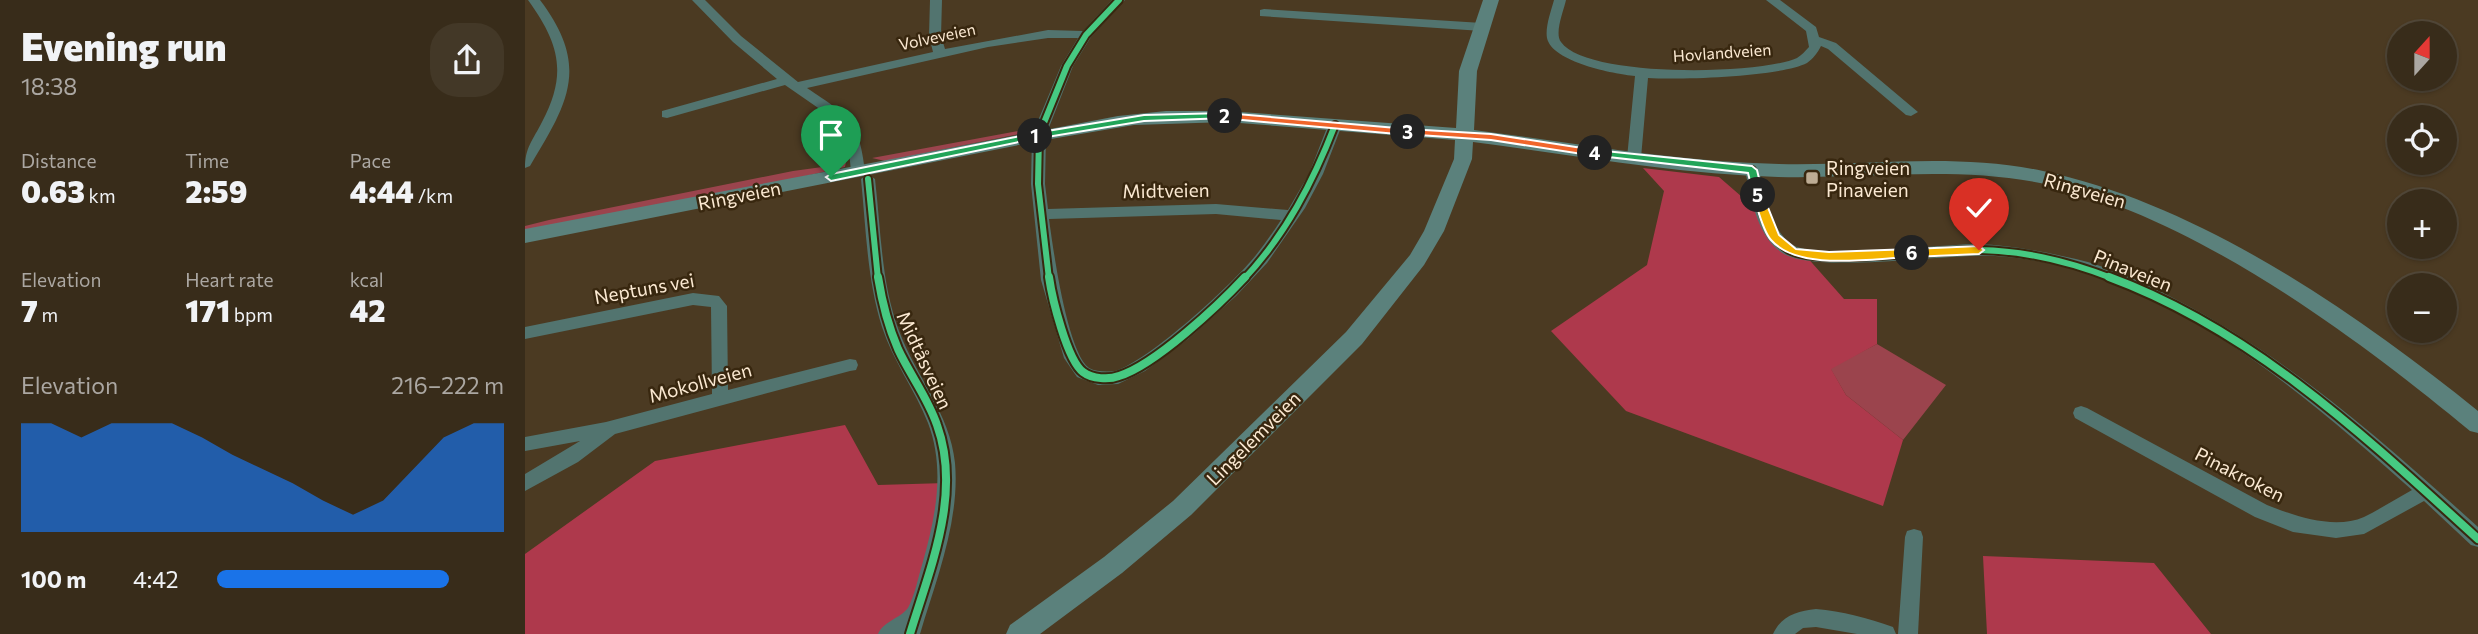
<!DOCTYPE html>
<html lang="en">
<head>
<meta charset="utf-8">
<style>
	body { margin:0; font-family:Commissioner,sans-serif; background:#433827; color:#f1f3f6; height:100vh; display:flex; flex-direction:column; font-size:26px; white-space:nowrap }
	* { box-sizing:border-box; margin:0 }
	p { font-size:23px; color:#aba7a2 }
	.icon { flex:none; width:38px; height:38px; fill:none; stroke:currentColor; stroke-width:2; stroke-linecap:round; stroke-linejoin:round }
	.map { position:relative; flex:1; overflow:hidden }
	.panel { display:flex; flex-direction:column; background:#382c1a; width:525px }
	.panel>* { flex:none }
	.needle { width:46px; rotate:21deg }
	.tools { position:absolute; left:1862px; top:21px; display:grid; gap:14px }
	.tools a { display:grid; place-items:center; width:70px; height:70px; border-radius:50%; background:#382c1a; box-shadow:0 2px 5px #0004,0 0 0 2px #524839; font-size:35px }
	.pin { position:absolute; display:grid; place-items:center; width:60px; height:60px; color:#fff; margin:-72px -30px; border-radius:50% 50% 50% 0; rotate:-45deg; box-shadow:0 0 7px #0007 }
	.pin .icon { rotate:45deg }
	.km { position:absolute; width:35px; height:35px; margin:-18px; border-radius:50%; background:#222; color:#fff; font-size:19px; line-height:35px; text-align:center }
	.round { display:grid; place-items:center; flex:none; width:74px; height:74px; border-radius:28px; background:#433827 }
	.head { display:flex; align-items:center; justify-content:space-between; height:119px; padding:0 21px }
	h1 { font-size:38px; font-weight:800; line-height:52px }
	.figures { display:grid; grid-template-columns:repeat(3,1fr); gap:10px; height:119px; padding:7px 21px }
	.figures div { display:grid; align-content:center }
	.figures b { font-size:30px; font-weight:800 }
	.figures small { font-size:19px; font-weight:400 }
	.figures p { font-size:19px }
	.chart { height:196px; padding:14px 21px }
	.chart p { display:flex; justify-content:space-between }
	.chart svg { width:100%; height:126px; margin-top:7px; fill:#1a73e8; opacity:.7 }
	ul { padding:0 21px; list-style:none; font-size:23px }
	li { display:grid; grid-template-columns:112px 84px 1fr; align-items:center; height:52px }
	li i { height:18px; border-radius:9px; background:#1a73e8 }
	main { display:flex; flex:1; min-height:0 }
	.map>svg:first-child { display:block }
	.green { fill:#9b444d }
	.forest { fill:#ae394c }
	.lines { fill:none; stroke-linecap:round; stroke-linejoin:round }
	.street { fill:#52746f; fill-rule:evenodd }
	.secondary { fill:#5b817c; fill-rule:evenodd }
	.cycleway-far1-casing { stroke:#38270f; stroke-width:10 }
	.cycleway-casing { stroke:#38270f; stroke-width:12 }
	.cycleway-far1 { stroke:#46c982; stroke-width:6 }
	.cycleway { stroke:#46c982; stroke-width:8 }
	.split-1 { fill:#22a559; stroke:#fff; stroke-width:2 }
	.split-2 { fill:#22a559; stroke:#fff; stroke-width:2 }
	.split-3 { fill:#f0652b; stroke:#fff; stroke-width:2 }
	.split-4 { fill:#f0652b; stroke:#fff; stroke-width:2 }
	.split-5 { fill:#22a559; stroke:#fff; stroke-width:2 }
	.split-6 { fill:#f5b400; stroke:#fff; stroke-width:2 }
	.split-7 { fill:#f5b400; stroke:#fff; stroke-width:2 }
	.poi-dot { fill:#bdac94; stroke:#38270f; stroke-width:2.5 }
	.labels { text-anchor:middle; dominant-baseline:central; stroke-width:5; stroke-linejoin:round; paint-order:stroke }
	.far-street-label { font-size:16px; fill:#fbe9d2; stroke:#38270f }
	.poi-label { font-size:19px; fill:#fbe9d2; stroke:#38270f; text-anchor:start }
	.street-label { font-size:19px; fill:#fbe9d2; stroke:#38270f }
</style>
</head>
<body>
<main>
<section class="panel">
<div class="head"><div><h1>Evening run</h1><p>18:38</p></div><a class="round"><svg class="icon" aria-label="share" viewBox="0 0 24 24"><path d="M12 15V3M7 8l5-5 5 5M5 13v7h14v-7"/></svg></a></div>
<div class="figures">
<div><p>Distance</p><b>0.63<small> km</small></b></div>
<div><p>Time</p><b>2:59</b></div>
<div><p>Pace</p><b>4:44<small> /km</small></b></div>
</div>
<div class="figures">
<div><p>Elevation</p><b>7<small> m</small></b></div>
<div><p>Heart rate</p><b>171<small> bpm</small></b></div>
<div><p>kcal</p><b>42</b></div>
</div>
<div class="chart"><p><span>Elevation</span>216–222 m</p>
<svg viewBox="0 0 160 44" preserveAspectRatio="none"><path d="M0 44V6L10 6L20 11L30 6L40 6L50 6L60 11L70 17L80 22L90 27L100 33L110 38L120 33L130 22L140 11L150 6L160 6V44z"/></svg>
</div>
<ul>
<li><b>100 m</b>4:42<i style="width:81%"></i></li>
</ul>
</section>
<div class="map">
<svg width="1953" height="634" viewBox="0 0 1953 634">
	<rect width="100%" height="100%" fill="#4b3a22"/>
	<path class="green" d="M 504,129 L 494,134 L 360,161 L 347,158 Z
		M 323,152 L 320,167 L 107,216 L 0,233 L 0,226 L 24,220 L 268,171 L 312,165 L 310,156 Z
		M 1352,344 L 1421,385 L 1378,440 L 1321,395 L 1305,368 Z"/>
	<path class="forest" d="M 1118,168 L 1194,177 L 1239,216 L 1243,225 L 1280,255 L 1319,299 L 1352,299 L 1352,344 L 1306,369 L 1321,395 L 1378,440 L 1358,506 L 1101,411 L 1026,331 L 1122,265 L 1139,191 Z
		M 320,425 L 353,485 L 421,483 L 385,634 L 0,634 L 0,554 L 130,461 Z
		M 1458,556 L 1629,563 L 1686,634 L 1462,634 Z"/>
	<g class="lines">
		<path class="street" d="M 3,0 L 15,0 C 65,66 44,102 5,166 L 0,168 C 0,147 8,140 17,122 C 43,73 34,43 3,0 Z
			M 167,0 L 180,0 L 216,36 L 273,82 L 408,52 L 404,36 L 405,0 L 417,0 L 416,36 L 420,49 L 523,30 L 558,31 L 587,0 L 600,0 L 566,37 L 548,66 L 521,135 L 520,184 L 523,209 L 691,204 L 763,210 L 784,174 L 803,125 L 810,121 L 817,125 L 798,174 L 780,208 L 742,263 L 711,296 L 663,339 L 620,371 L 593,384 L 573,385 L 552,377 L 539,358 L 516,280 L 506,184 L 507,135 L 536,66 L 553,38 L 523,38 L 463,47 L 282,88 C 323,116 334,119 340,171 L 333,176 L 326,171 L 323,142 L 312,121 L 260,85 L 142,118 L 137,117 L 137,111 L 252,79 L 208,42 ZM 691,214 L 756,220 C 748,232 740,244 731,255 C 709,283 623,362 590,371 C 583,372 571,372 564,368 C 542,352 528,248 524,219 Z
			M 1029,0 L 1041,0 C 1039,10 1029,33 1036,42 C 1061,78 1235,75 1272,58 C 1277,55 1280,51 1284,47 L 1281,31 L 1241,0 L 1255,0 L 1291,27 L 1294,37 L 1311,43 L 1393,112 L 1386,116 L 1381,115 L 1303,49 L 1296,46 C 1293,52 1288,59 1282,63 C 1255,77 1155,80 1123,78 L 1116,158 L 1109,163 L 1104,161 L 1102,158 L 1110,76 C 1089,74 1027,62 1022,38 C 1020,27 1026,11 1029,0 Z
			M 739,9 L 957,23 L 963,27 L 957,31 L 735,16 L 735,10 Z
			M 1227,165 L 1234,170 C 1240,196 1244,229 1268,245 C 1292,260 1416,244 1452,244 C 1486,245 1519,252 1551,259 C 1585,267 1619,283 1650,299 C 1763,357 1859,442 1953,527 L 1953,547 L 1946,545 L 1899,501 L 1839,534 L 1811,538 L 1768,532 L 1730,517 L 1550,418 L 1548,413 L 1550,408 L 1556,406 L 1562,408 L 1742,505 C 1770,516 1809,530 1839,517 C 1855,509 1871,499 1887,490 C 1773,388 1630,265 1470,256 C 1421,253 1295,274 1259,254 C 1232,238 1226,198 1220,170 Z
			M 343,174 L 350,179 C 356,230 356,283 374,331 C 391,377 425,413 430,463 C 435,521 411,580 395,634 L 353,634 C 359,620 378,618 384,606 C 390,594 393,578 397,565 C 410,519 421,470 403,423 C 390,390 368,361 357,327 C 342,279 341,229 336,179 Z
			M 168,293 L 194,296 L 202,306 L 203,390 L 325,359 L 331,360 L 333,365 L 331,370 L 325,371 L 90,434 L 53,462 L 0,491 L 0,474 L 55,441 L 0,451 L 0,437 L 81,422 L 187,394 L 186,307 L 168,305 L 0,339 L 0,327 Z
			M 1389,529 L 1396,531 L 1398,537 L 1393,634 L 1373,634 L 1380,537 L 1382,531 Z
			M 1291,609 C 1317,611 1343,618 1368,627 L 1371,634 L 1332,634 L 1291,627 L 1278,628 L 1270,634 L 1248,634 C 1256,616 1272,611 1291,609 Z"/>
		<path class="secondary" d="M 958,0 L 974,0 L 952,71 L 949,130 C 1050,143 1152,162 1254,164 C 1342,166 1430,152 1518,171 C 1674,204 1830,312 1953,411 L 1953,433 L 1945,431 C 1830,336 1663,212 1515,183 C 1428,166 1341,179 1253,177 C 1150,174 1049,155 948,142 L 947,159 L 919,231 L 899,265 L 837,344 L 666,515 L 597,573 L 515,634 L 481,634 L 485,625 L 579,557 L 648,501 L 821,332 L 885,255 L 899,231 L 929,159 L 930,140 L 702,122 L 609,125 L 514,141 L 0,243 L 0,229 L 593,116 L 641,111 L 702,111 L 931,128 L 934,71 Z"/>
		<g class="cycleway-far1-casing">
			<path id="cycleway-far1" d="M 1227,170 C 1233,197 1238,234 1264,250 C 1294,267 1413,249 1455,250 C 1501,251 1546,262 1589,279
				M 343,179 L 353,279
				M 524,279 L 513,184 L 514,135 L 542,66 L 561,35 L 594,0
				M 719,279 C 761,234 788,182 810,125"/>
		</g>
		<g class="cycleway-casing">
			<path id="cycleway" d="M 353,277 C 357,302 363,326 373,349 C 385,375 403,398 412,425 C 437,494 405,568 385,634
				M 524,277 C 527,298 542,360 558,372 C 567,379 584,380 594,376 C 630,365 694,305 720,277
				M 1584,277 C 1728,330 1842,438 1953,539"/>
		</g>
		<use href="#cycleway-far1" class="cycleway-far1"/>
		<use href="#cycleway" class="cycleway"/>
	</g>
	<path class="split-1" d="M 510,133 L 514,136 L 513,138 L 306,181 L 301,177 L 306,174 Z"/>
	<path class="split-2" d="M 700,113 L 703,114 L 703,118 L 619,121 L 510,139 L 505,136 L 510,133 L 619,115 Z"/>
	<path class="split-3" d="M 700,113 L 883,129 L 888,132 L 883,135 L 696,118 L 696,114 Z"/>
	<path class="split-4" d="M 883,129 L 966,134 L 1070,150 L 1075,153 L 1070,156 L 966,140 L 879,134 L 878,132 Z"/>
	<path class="split-5" d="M 1070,150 L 1227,166 L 1232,170 L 1238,195 L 1229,197 L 1223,173 L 1066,155 L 1065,153 Z"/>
	<path class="split-6" d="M 1233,191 L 1238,195 L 1254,235 L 1271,249 L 1304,252 L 1387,249 L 1393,253 L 1387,257 C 1348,258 1274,272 1246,240 C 1237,230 1233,208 1228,195 Z"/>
	<path class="split-7" d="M 1454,246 L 1459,250 L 1454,254 L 1387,257 L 1382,253 L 1387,249 Z"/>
	<rect class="poi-dot" x="1280" y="171" width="14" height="14" rx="3.5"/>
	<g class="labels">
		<g class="far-street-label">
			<text transform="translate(412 36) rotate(-12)">Volveveien</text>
			<text transform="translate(1197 52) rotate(-4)">Hovlandveien</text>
		</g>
		<g class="poi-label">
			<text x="1301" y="167">Ringveien<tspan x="1301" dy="22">Pinaveien</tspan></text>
		</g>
		<g class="street-label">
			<text transform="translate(641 190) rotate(-1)">Midtveien</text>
			<text transform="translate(1560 190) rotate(16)">Ringveien</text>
			<text transform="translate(214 195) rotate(-11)">Ringveien</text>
			<text transform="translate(1608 270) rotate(22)">Pinaveien</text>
			<text transform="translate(119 288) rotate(-10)">Neptuns vei</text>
			<text transform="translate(400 360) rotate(65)">Midtåsveien</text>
			<text transform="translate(175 382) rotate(-15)">Mokollveien</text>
			<text transform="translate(728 438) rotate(-45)">Lingelemveien</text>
			<text transform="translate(1715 474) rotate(27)">Pinakroken</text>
		</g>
	</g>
</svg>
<div class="tools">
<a><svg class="needle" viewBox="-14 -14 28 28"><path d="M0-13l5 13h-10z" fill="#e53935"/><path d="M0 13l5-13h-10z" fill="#aba7a2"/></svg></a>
<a><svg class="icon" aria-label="locate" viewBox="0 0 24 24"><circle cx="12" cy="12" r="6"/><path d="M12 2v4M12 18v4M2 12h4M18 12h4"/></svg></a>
<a>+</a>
<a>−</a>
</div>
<div class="pin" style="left:306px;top:177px;background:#1e9e55"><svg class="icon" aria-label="arrive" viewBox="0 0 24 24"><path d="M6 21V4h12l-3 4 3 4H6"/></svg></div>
<div class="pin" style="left:1454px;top:250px;background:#d93025"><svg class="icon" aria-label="check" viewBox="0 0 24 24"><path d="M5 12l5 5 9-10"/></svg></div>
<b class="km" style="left:510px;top:136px">1</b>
<b class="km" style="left:700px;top:116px">2</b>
<b class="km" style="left:883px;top:132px">3</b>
<b class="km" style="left:1070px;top:153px">4</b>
<b class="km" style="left:1233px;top:195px">5</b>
<b class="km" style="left:1387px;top:253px">6</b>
</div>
</main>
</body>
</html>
